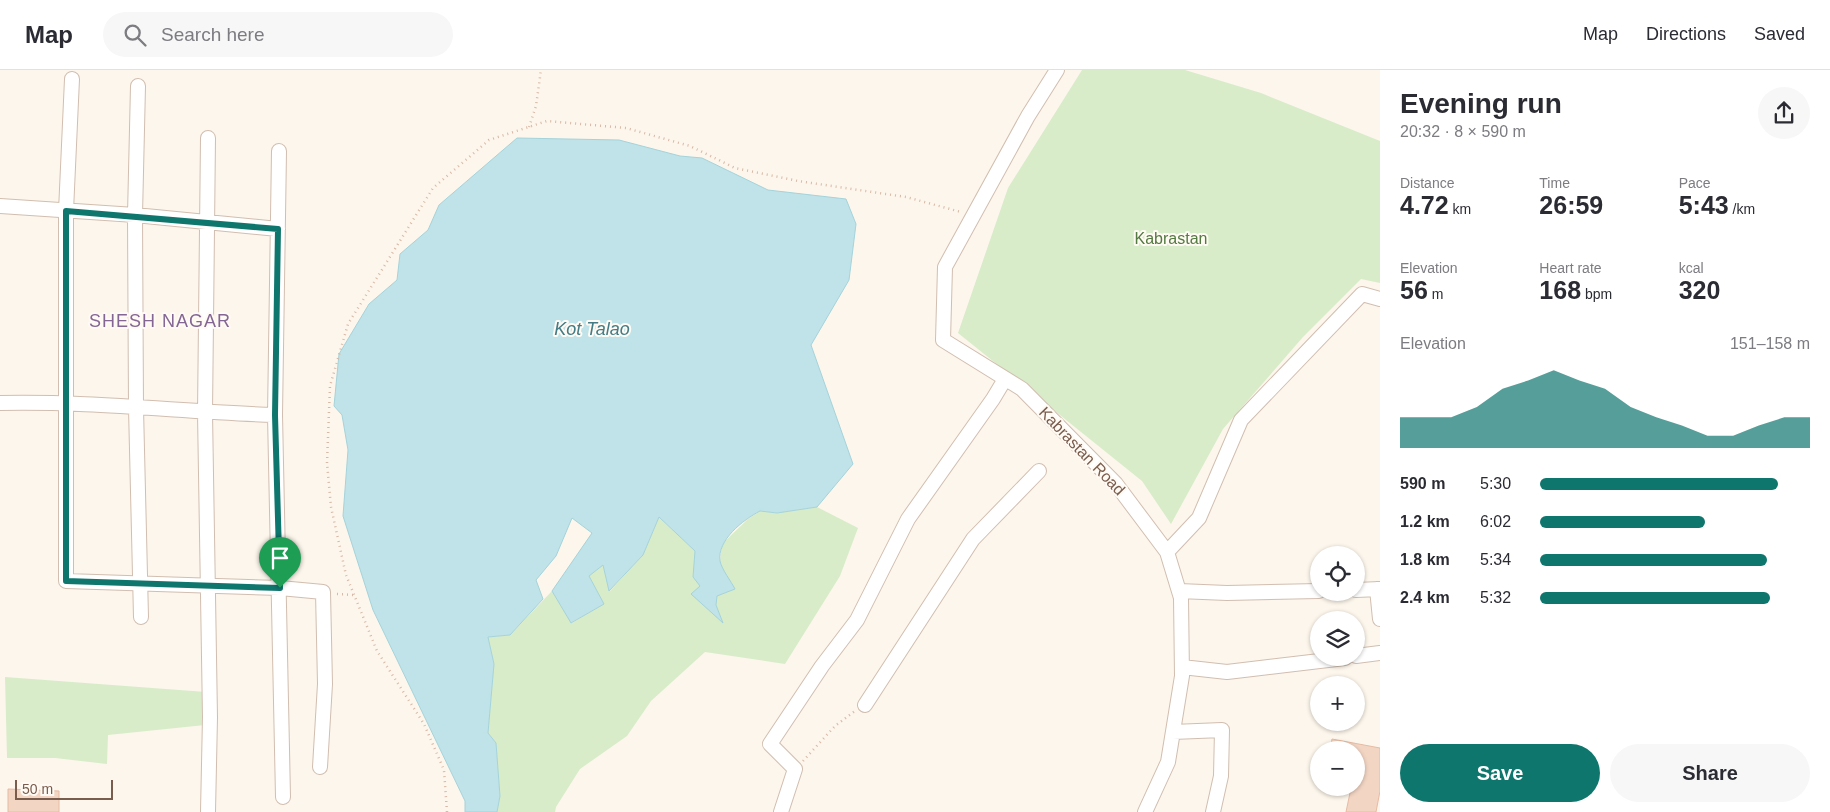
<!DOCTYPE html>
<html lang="en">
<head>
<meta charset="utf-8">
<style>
	body { margin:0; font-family:Arial,sans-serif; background:#f7f7f7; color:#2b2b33; height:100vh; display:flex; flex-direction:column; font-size:19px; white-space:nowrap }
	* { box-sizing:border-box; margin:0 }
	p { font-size:16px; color:#7c7c81 }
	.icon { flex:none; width:28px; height:28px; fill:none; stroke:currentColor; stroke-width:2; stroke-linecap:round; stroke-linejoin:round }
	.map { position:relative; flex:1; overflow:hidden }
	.side { display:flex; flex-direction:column; background:#fff; width:450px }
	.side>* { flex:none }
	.fabs { position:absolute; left:1310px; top:476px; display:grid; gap:10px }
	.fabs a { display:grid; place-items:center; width:55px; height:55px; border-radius:50%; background:#fff; box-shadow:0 1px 4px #0004; font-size:25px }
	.scale { position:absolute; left:15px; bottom:12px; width:98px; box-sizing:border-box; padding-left:5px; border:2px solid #7a5c4d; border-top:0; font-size:14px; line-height:18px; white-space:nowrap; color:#7a5c4d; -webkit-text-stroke:4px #fffaf3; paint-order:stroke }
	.pin { position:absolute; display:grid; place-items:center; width:42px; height:42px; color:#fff; margin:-51px -21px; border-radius:50% 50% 50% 0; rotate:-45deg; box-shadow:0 0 5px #0007 }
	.pin .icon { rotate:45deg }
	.round { display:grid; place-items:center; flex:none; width:52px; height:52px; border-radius:26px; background:#f7f7f7 }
	.headline { display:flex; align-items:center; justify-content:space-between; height:85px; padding:0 20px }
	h1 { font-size:28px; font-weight:700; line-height:38px }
	.figures { display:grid; grid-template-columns:repeat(3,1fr); gap:8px; height:85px; padding:5px 20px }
	.figures div { display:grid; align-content:center }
	.figures b { font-size:25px; font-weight:700 }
	.figures small { font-size:14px; font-weight:400 }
	.figures p { font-size:14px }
	.chart { height:140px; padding:10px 20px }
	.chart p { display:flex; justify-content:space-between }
	.chart svg { width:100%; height:90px; margin-top:5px; fill:#0f766e; opacity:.7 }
	.cta { display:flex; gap:10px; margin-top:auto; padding:10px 20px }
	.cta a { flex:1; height:58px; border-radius:30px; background:#0f766e; color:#fff; font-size:20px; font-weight:700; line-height:58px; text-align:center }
	.cta a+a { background:#f7f7f7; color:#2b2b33 }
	ul { padding:0 20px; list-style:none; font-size:16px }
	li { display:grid; grid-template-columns:80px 60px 1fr; align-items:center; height:38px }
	li i { height:12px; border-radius:6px; background:#0f766e }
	header { display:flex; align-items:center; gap:30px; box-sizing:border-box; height:70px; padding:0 25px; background:#fff; border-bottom:1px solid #e1e1e2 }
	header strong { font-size:24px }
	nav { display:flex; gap:28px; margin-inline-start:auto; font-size:18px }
	.search { width:350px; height:45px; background:#f7f7f7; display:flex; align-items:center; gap:12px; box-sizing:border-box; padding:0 18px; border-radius:28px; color:#7c7c81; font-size:19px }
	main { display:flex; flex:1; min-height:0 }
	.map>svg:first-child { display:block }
	.green { fill:#d8ecc9 }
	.water { fill:#bfe3e8; stroke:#a5d3da }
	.building { fill:#f3d5c3; stroke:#e6bba3 }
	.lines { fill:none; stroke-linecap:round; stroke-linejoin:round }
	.street-casing { stroke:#d1beb0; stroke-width:16 }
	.path { stroke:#d9b8a5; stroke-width:2.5; stroke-dasharray:1 4; stroke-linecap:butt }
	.street { stroke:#fff; stroke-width:14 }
	.route-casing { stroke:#fff; stroke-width:10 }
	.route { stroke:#0f766e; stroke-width:6 }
	.labels { text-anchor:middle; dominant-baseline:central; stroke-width:4; stroke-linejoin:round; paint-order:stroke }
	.park-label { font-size:16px; fill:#537a41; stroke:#fffaf3 }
	.street-label { font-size:16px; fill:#7a5c4d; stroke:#fffaf3 }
	.neighbourhood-label { font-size:18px; letter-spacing:1px; fill:#846695; stroke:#fffaf3 }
	.water-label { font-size:18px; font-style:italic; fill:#437c86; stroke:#fffaf3 }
</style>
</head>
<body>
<header>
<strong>Map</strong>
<div class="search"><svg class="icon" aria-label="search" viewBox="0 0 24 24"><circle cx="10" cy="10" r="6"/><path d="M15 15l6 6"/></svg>Search here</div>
<nav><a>Map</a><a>Directions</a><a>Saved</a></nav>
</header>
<main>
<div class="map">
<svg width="1380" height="742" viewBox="0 0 1380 742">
	<rect width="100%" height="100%" fill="#fdf6ec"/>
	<path class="green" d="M 1082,0 L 1185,0 L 1261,23 L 1380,71 L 1380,213 L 1361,209 L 1303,267 L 1223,359 L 1171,454 L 1142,411 L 958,263 L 1008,118 Z
		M 817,437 L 858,458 L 840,506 L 785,594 L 705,582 L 651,631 L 627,666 L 580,699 L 556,737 L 555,742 L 497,742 L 500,726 L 496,673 L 488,663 L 494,594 L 488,567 L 510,565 L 552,521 L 572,553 L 603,534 L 589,506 L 603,494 L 610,521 L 643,485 L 659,447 L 695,481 L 720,491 L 722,474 L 748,449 L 760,441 L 777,443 Z
		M 5,607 L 206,622 L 205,655 L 108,665 L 107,694 L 55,688 L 7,688 Z"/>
	<path class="water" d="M 517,68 L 619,70 L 680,86 L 702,88 L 768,120 L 846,129 L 856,154 L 849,210 L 811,275 L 853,394 L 817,437 L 777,443 L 760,441 C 743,450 717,470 720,491 C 722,500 731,511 735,519 L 717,526 L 716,535 L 723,553 L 691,524 L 700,516 L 693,507 L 695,481 L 659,447 L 643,485 L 609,521 L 603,495 L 589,506 L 604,534 L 571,553 L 552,521 L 592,463 L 572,448 L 556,486 L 536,510 L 543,529 L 510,565 L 488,567 L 494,594 L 488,663 L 496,673 L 500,726 L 497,742 L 465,742 L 465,731 L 373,540 L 343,446 L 348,380 L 342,345 L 334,336 L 339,284 L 369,234 L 397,210 L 400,184 L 428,160 L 439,135 Z"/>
	<path class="building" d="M 1332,669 L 1380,678 L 1380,721 L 1376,742 L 1346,742 L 1351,718 L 1356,718 L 1356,680 L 1330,680 Z
		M 8,719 L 59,721 L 59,742 L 8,742 Z"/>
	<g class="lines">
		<g class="street-casing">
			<path id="street" d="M 1057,0 L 1028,46 L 945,197 L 943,270 L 1022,319 L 1116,414 L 1167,482 L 1181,528 L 1182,606 L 1168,692 L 1145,742
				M 72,9 L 66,141 L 66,511 L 280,518 L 323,522 L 325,614 L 320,697
				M 138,16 L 135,145 L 136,338 L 141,547
				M 279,81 L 275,345 L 283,727
				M 0,136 L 135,145 L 278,159
				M 0,333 C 92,331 183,342 275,345
				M 1167,482 L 1199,448 L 1241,350 L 1362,224 L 1380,229
				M 1377,519 L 1380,549
				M 1356,520 L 1380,519
				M 1179,521 L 1227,523 L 1319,521
				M 1356,586 L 1380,583
				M 1182,597 L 1227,602 L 1345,588
				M 865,635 L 973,469 L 1039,401
				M 1173,662 L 1222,660 L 1221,706 L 1213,742
				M 208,742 L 210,647 L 205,343 L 208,68
				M 781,742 L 795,699 L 770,674 L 822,596 L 857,550 L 908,449 L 993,329 L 1005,309"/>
		</g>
		<path class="path" d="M 529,57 L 536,36 L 541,0
			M 337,524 L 354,525
			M 803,691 L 835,656 L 855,641
			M 447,742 L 444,700 L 424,654 L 377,581 L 346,505 L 331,437 L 327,393 L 330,316 L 348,254 L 433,118 L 489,70 L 547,51 L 626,58 L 690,76 L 735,98 L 798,111 L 906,127 L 961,142"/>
		<use href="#street" class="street"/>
	</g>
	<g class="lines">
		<g class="route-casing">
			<path id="route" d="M 66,141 L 278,159 L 275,345 L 280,518 L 66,511 Z"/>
		</g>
		<use href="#route" class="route"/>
	</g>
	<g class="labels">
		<g class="park-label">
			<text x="1171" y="168">Kabrastan</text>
		</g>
		<g class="street-label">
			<text transform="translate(1082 381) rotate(46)">Kabrastan Road</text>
		</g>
		<g class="neighbourhood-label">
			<text x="160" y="251">SHESH NAGAR</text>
		</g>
		<g class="water-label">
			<text x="592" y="259">Kot Talao</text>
		</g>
	</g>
</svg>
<div class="fabs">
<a><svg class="icon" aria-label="locate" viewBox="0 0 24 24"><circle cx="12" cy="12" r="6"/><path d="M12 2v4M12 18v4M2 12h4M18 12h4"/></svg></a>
<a><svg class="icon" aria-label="layers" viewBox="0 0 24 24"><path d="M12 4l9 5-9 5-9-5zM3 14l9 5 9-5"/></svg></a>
<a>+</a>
<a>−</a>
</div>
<div class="scale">50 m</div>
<div class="pin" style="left:280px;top:518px;background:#1e9e55"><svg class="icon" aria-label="arrive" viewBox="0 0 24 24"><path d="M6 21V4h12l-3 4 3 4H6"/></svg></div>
</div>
<section class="side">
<div class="headline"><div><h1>Evening run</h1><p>20:32 · 8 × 590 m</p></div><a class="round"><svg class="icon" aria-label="share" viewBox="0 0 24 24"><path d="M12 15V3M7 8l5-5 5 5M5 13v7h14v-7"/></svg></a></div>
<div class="figures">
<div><p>Distance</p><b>4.72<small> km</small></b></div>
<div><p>Time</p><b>26:59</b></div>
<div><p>Pace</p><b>5:43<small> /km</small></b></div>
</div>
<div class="figures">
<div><p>Elevation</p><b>56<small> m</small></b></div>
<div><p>Heart rate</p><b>168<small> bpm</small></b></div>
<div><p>kcal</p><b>320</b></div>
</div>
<div class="chart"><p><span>Elevation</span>151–158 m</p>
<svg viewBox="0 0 160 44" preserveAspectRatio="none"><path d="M0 44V29L10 29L20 29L30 24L40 15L50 11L60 6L70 11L80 15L90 24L100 29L110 33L120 38L130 38L140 33L150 29L160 29V44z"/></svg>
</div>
<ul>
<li><b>590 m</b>5:30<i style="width:88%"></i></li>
<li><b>1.2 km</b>6:02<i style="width:61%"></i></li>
<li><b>1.8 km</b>5:34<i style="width:84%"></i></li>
<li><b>2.4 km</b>5:32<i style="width:85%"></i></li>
</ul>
<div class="cta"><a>Save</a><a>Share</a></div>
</section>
</main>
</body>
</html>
